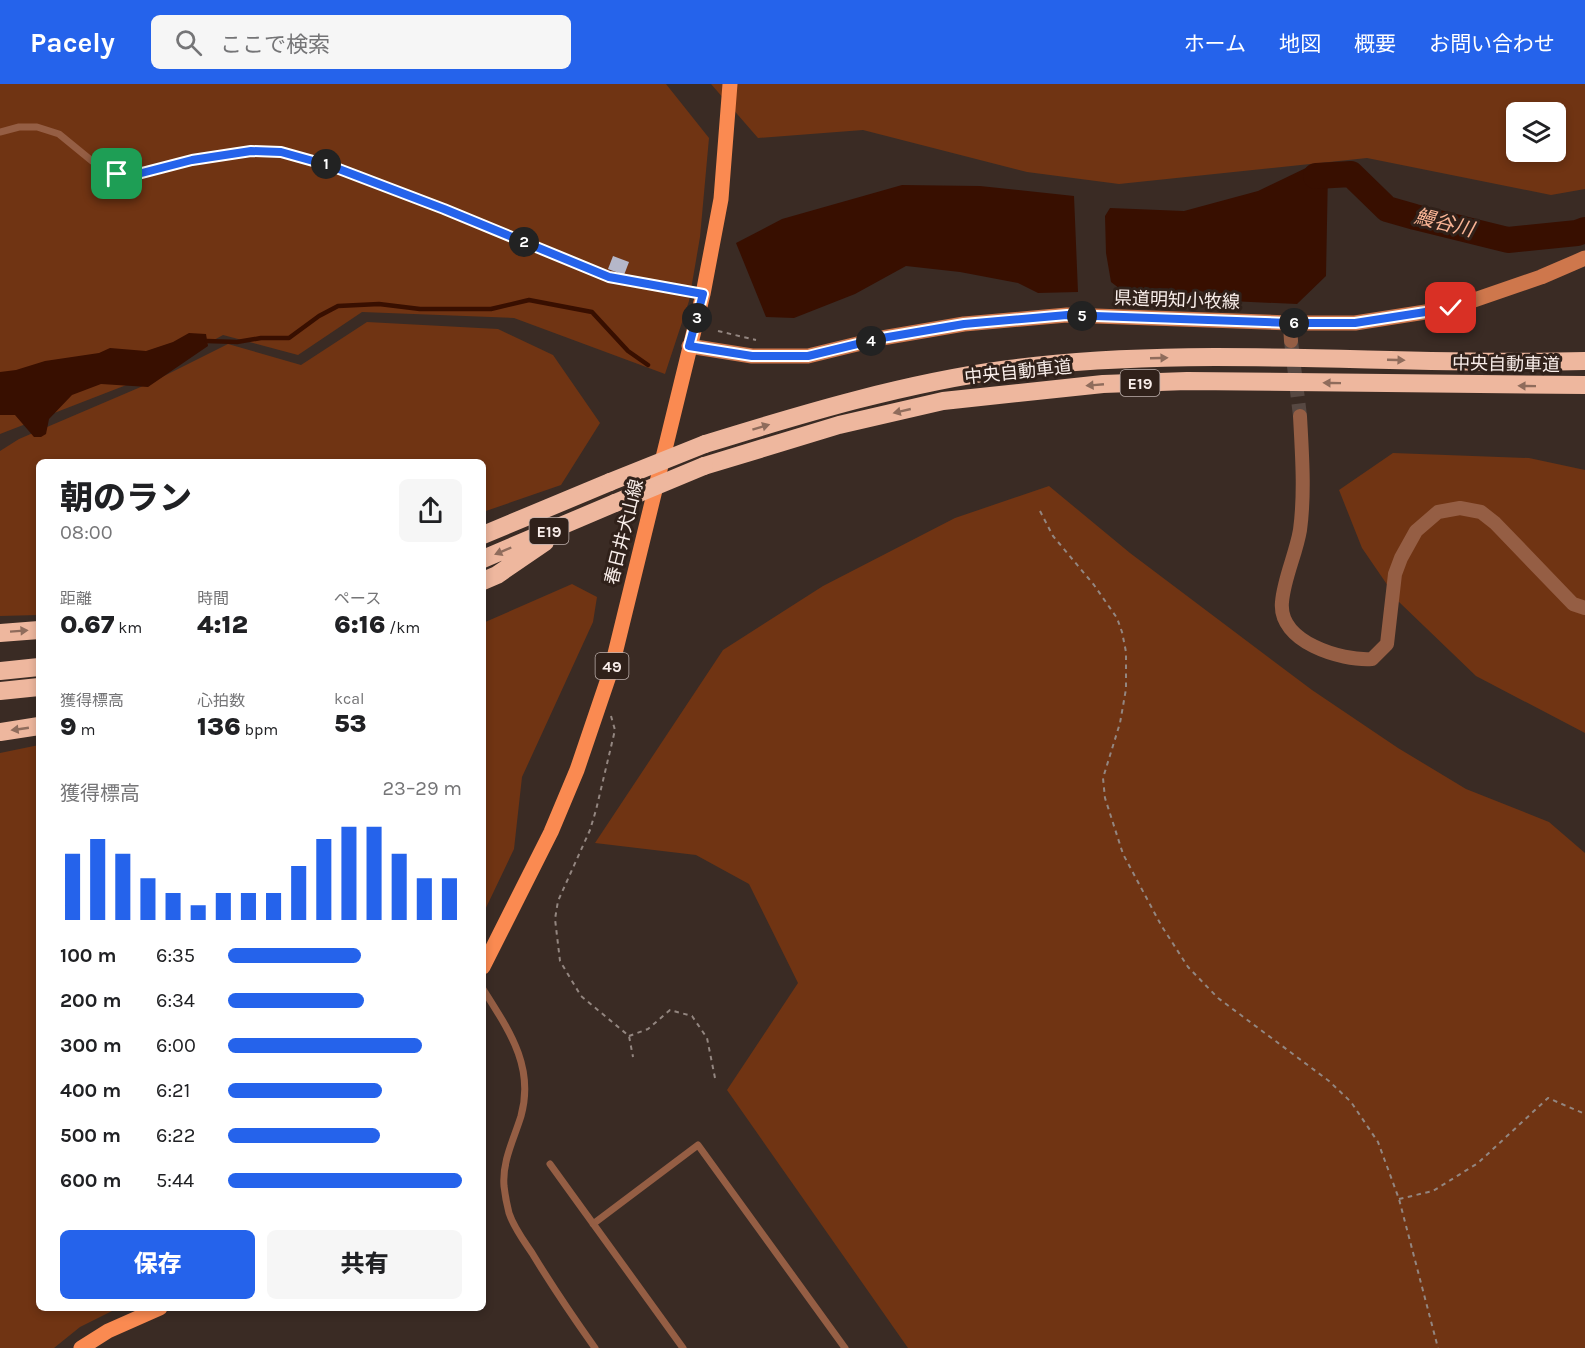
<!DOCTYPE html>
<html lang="ja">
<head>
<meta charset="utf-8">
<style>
	body { margin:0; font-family:Karla,"Noto Sans JP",sans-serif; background:#f6f6f6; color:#202124; height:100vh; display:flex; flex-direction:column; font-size:22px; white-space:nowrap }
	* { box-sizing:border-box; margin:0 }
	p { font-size:20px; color:#757577 }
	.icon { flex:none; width:33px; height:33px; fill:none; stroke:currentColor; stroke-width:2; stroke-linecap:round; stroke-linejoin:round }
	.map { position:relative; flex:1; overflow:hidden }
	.drawer { position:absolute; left:36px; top:375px; width:450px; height:852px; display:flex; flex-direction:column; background:#fff; border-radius:9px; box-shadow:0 3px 9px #0003 }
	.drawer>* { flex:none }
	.tools { position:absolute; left:1506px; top:18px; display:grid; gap:12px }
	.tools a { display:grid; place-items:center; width:60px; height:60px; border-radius:9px; background:#fff; box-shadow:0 3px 9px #0003; font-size:30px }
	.pin { position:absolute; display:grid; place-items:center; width:51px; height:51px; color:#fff; margin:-26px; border-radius:12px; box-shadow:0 3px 9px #0006 }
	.km { position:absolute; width:30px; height:30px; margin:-15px; border-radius:50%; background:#222; color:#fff; font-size:16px; line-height:30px; text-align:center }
	.round { display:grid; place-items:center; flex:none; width:63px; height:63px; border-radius:9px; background:#f6f6f6 }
	.head { display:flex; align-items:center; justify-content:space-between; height:102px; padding:0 24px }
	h1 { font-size:33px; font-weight:800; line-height:45px }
	.stats { display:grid; grid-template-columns:repeat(3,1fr); gap:9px; height:102px; padding:6px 24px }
	.stats div { display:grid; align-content:center }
	.stats b { font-size:26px; font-weight:800 }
	.stats small { font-size:16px; font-weight:400 }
	.stats p { font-size:16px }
	.chart { height:168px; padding:12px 24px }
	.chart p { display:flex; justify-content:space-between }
	.chart svg { width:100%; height:108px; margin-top:6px; stroke:#2563eb; stroke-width:6 }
	.primary-button { display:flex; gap:12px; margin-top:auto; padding:12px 24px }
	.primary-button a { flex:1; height:69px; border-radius:9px; background:#2563eb; color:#fff; font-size:24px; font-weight:800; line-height:69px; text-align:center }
	.primary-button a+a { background:#f6f6f6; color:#202124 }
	ul { padding:0 24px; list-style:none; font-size:20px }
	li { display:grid; grid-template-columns:96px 72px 1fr; align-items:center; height:45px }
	li i { height:15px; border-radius:8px; background:#2563eb }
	header { display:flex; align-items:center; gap:36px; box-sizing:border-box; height:84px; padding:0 30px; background:#2563eb; color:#fff }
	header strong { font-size:28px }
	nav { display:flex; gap:33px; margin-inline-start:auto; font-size:21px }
	.search { width:420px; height:54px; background:#f6f6f6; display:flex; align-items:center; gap:15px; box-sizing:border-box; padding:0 21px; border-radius:9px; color:#757577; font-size:22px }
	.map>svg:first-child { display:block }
	.green { fill:#703413; fill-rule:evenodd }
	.water { fill:#380f00 }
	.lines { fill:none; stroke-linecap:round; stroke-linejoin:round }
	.stream { stroke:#380f00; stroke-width:4.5 }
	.river { stroke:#380f00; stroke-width:26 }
	.building { fill:#b5b7c9 }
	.minor-tunnel { stroke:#574842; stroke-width:14; stroke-dasharray:14 7; stroke-linecap:butt }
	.path { stroke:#938680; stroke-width:2; stroke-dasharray:4.5 4.5; stroke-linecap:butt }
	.service { stroke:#955e44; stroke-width:7 }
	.minor { stroke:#955e44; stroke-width:14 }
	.secondary { stroke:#ce774c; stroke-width:15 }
	.primary { stroke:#fa8a51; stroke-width:15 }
	.motorway { stroke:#eeb79e; stroke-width:18 }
	.motorway-bridge { stroke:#eeb79e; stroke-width:18 }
	.oneway { fill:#8f6c5c }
	.route-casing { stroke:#fff; stroke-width:12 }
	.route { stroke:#2563eb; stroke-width:8 }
	.labels { text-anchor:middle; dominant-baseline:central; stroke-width:6; stroke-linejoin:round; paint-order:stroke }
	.shield { fill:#30211a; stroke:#bdb0ac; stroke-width:1.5 }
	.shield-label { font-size:16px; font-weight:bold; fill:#f9eeea }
	.street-label { font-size:18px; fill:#f9eeea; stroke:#30211a }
	.water-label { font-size:20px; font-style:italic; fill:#f9b495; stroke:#30211a }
</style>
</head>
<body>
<header>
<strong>Pacely</strong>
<div class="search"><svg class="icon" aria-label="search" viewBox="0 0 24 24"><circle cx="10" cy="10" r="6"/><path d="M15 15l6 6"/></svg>ここで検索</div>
<nav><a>ホーム</a><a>地図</a><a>概要</a><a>お問い合わせ</a></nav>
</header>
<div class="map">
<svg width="1585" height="1264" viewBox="0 0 1585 1264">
	<rect width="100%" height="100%" fill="#3a2b24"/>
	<path class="green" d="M 0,0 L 666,0 L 709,54 L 700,153 L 689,217 L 665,290 L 514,234 L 362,228 L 298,271 L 223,251 L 147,293 L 0,350 Z
		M 711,0 L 1585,0 L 1585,105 L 1551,111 L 1367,74 L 1119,100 L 1027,88 L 863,46 L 758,54 ZM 1516,28 L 1556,28 L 1556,68 L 1516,68 Z
		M 367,238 L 498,245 L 553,271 L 600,339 L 561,401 L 483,428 L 483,378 L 39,378 L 39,531 L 0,532 L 0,367 L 19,355 L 150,299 L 228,260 L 301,281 Z
		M 1393,369 L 1529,374 L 1585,386 L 1585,649 L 1476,592 L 1399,518 L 1362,464 L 1339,406 Z
		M 1049,402 L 1130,469 L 1312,606 L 1398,664 L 1466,705 L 1549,738 L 1585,769 L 1585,1264 L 908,1264 L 727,1006 L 798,899 L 749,800 L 696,771 L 595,759 L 723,566 L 823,502 L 955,434 Z
		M 572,500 L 597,513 L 593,538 L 522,693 L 514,765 L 483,830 L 483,539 Z
		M 39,661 L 39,1224 L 118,1224 L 80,1243 L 54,1264 L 0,1264 L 0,669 Z"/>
	<path class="water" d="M 1308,83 L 1328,86 L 1326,192 L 1297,220 L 1230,217 L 1198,206 L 1171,215 L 1163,215 L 1124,208 L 1111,198 L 1106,169 L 1105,132 L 1110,124 L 1184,127 L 1258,107 Z
		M 902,101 L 980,102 L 1074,112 L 1078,208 L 1038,209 L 1018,199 L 960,188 L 906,182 L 855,210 L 794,234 L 766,233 L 736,159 L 782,135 Z
		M 189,249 L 206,250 L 208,262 L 148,303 L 101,300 L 72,311 L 49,335 L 46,350 L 41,353 L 34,353 L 15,331 L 0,331 L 0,288 L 16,286 L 45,277 L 99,269 L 110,264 L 146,267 L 173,258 Z"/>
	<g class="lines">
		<path class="stream" d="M 207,257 L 237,258 L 261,254 L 289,254 L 319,232 L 338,222 L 379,220 L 420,225 L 491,225 L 529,216 L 592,228 L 628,267 L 648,281"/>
		<path class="river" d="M 1316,92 L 1351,90 L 1387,125 L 1415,133 L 1508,156 L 1577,149 L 1585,146"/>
	</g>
	<path class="building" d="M 613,172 L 629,178 L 624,191 L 608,185 Z"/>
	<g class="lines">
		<path class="minor-tunnel" d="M 1291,257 L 1300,332"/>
		<path class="path" d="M 718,247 L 756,256
			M 1040,427 L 1053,452 L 1094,501 L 1117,534 L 1122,548 L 1126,568 L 1126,605 L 1120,639 L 1103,694 L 1105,714 L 1123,770 L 1161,841 L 1188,883 L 1218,914 L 1329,997 L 1351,1018 L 1378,1058 L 1399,1115 L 1438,1264
			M 611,632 L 615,646 L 596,726 L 590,746 L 558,817 L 555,835 L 560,877 L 581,912 L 629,952 L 633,973
			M 629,952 L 648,945 L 670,926 L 692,932 L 707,954 L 715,994
			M 1399,1115 L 1433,1107 L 1478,1079 L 1548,1014 L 1585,1030"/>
		<path class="service" d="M 0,48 L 19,43 L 37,43 L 59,50 L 92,77 L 118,90 L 134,91 L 192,76 L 251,67 L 281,68 L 331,82 L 444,125 L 609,193 L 703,210
			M 483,905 C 508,945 535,982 521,1032 C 514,1055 502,1077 504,1102 C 505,1111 507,1121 509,1129 C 514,1144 524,1157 532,1169 C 552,1202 573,1233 595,1264
			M 550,1080 L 683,1264
			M 593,1140 L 698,1061 L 845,1264"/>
		<path class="minor" d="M 1290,239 L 1291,257
			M 1300,332 C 1302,370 1305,409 1300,446 C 1296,470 1284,494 1282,518 C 1278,558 1341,577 1372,575 L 1387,560 L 1395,490 L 1401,474 L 1416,447 L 1438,428 L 1460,424 L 1481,428 L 1495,439 L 1573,520 L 1585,524"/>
		<path class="secondary" d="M 689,262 L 752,272 L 808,272 L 882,254 L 964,240 L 1067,231 L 1290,239 L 1355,239 L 1451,224 L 1541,193 L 1585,174"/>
		<path class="primary" d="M 483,883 L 551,748 L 577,686 L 611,586 L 703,210 L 721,115 L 730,0
			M 81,1264 L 108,1247 L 160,1224"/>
		<path class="motorway" d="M 705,360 C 805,329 905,299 1009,285 C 1200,260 1393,283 1585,277
			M 704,382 L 839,341 L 943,317 L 1103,300 L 1187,297 L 1585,301
			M 483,451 L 610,398
			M 483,475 L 615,419
			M 483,497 L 497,491 L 545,458
			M 0,549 L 39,546
			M 0,587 L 39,583
			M 0,607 L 39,603
			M 0,648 L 39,642"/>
		<path class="motorway-bridge" d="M 610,398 L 705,360
			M 615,419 L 704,382"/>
	</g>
	<defs><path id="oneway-solid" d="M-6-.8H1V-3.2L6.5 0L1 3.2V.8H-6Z" transform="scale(1.5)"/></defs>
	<g class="oneway">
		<use href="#oneway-solid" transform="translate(1159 274) rotate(-2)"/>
		<use href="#oneway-solid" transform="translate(1396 276) rotate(2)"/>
		<use href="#oneway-solid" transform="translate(1332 299) rotate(-179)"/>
		<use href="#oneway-solid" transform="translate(1095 301) rotate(175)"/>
		<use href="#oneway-solid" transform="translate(1527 302) rotate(-179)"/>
		<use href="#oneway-solid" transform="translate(902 327) rotate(167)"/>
		<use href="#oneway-solid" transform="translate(761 343) rotate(-17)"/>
		<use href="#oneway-solid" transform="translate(503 467) rotate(157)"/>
		<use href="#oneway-solid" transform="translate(19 547) rotate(-4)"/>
		<use href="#oneway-solid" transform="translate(20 645) rotate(172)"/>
	</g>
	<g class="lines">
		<g class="route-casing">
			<path id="route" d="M 117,90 L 134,91 L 192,76 L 251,67 L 281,68 L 331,82 L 444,125 L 609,193 L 703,210 L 689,262 L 752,272 L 808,272 L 882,254 L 964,240 L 1067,231 L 1290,239 L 1355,239 L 1451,224"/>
		</g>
		<use href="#route" class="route"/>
	</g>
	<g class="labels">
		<g class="shield">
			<rect x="1120.5" y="286" width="39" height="26" rx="4.5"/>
			<rect x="529.5" y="434" width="39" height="26" rx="4.5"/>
			<rect x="595.5" y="569" width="33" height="26" rx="4.5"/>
		</g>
		<g class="shield-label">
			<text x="1140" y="299">E19</text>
			<text x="549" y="447">E19</text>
			<text x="612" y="582">49</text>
		</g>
		<g class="street-label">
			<text transform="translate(1177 216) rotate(2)">県道明知小牧線</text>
			<text transform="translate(1506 280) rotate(1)">中央自動車道</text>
			<text transform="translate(1018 288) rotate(-6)">中央自動車道</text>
			<text transform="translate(624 448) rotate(-76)">春日井犬山線</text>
		</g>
		<g class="water-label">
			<text transform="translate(1444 139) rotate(14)">鰻谷川</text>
		</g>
	</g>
</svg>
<div class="tools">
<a><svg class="icon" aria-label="layers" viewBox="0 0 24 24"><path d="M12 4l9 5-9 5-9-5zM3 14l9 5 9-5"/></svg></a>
</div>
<div class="pin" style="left:117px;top:90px;background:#1e9e55"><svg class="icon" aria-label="arrive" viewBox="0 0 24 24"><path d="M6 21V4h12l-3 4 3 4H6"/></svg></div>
<div class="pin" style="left:1451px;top:224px;background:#d93025"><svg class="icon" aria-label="check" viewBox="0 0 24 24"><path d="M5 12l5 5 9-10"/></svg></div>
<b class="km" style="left:326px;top:80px">1</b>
<b class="km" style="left:524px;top:158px">2</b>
<b class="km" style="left:697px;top:234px">3</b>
<b class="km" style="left:871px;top:257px">4</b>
<b class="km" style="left:1082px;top:232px">5</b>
<b class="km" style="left:1294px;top:239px">6</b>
<section class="drawer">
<div class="head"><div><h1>朝のラン</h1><p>08:00</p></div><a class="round"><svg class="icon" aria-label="share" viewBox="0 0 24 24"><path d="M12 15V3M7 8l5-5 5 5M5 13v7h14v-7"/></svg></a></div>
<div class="stats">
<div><p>距離</p><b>0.67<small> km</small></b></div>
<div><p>時間</p><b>4:12</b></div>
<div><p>ペース</p><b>6:16<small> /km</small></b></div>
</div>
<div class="stats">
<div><p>獲得標高</p><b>9<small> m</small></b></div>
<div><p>心拍数</p><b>136<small> bpm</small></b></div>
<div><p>kcal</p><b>53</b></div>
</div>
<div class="chart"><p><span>獲得標高</span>23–29 m</p>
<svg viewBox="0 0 160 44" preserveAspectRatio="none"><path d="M5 44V17M15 44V11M25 44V17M35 44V27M45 44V33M55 44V38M65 44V33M75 44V33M85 44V33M95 44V22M105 44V11M115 44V6M125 44V6M135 44V17M145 44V27M155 44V27"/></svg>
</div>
<ul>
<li><b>100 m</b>6:35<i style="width:57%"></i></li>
<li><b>200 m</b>6:34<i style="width:58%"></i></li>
<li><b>300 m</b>6:00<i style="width:83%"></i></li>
<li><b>400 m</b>6:21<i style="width:66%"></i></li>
<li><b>500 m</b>6:22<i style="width:65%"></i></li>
<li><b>600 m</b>5:44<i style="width:100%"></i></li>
</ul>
<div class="primary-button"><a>保存</a><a>共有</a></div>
</section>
</div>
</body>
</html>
